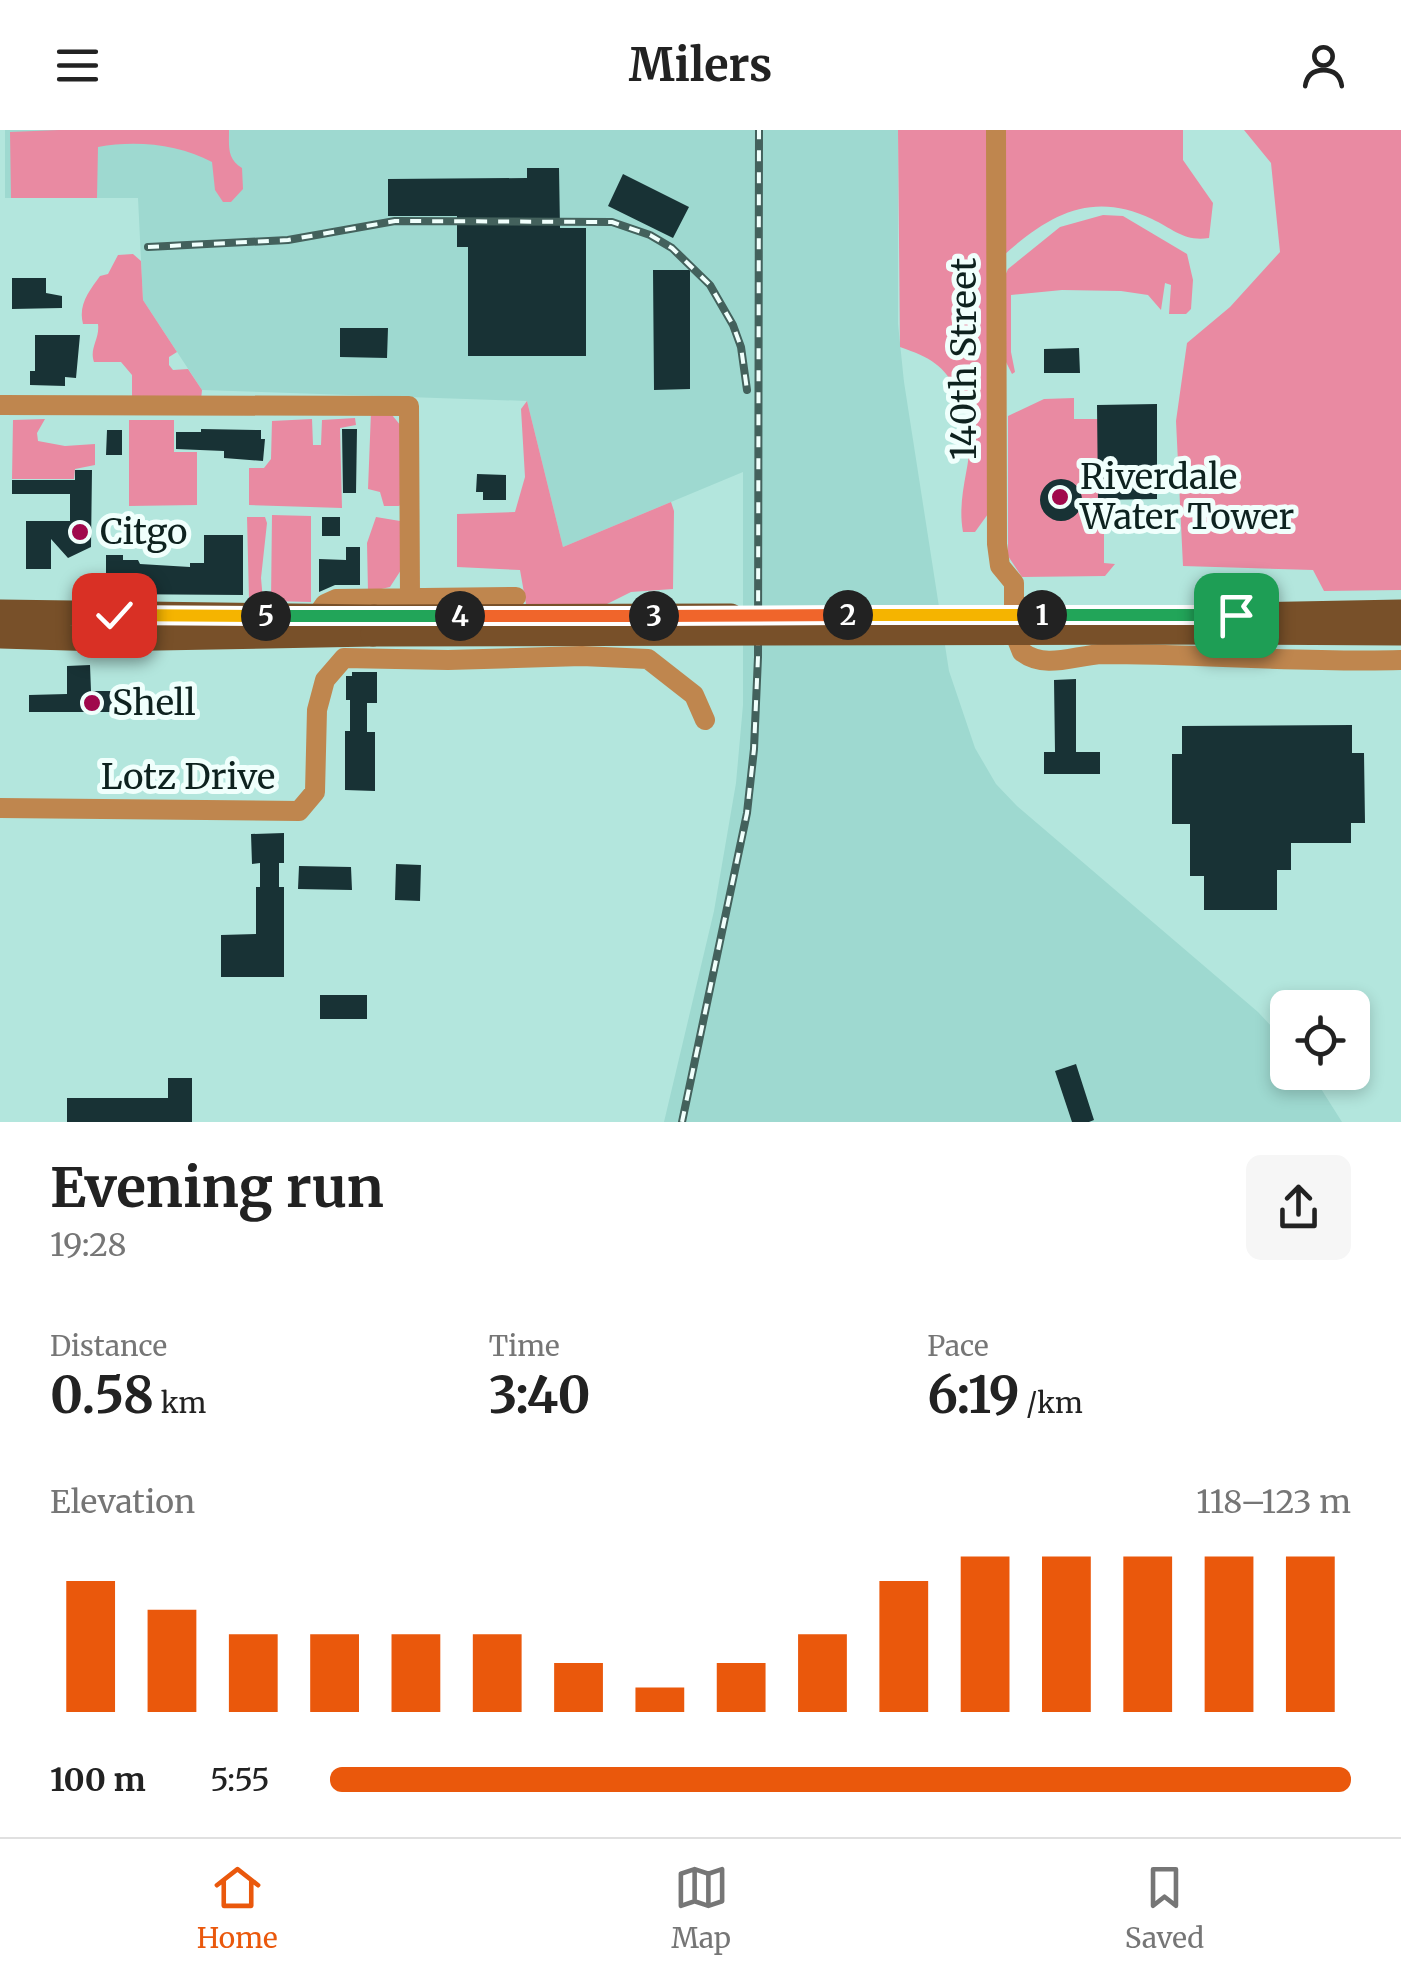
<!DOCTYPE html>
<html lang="en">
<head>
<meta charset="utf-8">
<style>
	body { margin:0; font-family:Merriweather,serif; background:#f6f6f6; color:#222; height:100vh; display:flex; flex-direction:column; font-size:38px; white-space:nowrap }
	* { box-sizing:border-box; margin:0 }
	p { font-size:32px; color:#767676 }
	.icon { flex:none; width:55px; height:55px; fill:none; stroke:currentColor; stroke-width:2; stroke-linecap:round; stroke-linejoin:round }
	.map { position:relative; height:992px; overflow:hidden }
	.side { display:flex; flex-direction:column; background:#fff; flex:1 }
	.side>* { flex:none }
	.controls { position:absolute; left:1270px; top:860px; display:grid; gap:20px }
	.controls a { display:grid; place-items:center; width:100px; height:100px; border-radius:15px; background:#fff; box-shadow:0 5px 15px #0003; font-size:50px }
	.pin { position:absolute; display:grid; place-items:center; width:85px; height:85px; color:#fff; margin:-42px; border-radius:20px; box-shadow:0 5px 15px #0006 }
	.km { position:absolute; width:50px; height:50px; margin:-25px; border-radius:50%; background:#222; color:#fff; font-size:28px; line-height:50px; text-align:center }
	.round { display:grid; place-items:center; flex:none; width:105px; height:105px; border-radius:15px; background:#f6f6f6 }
	.overview { display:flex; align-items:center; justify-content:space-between; height:170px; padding:0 50px }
	h1 { font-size:55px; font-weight:700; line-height:75px }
	.stats { display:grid; grid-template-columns:repeat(3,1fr); gap:15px; height:170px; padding:10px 50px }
	.stats div { display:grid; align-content:center }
	.stats b { font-size:50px; font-weight:700 }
	.stats small { font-size:28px; font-weight:400 }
	.stats p { font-size:28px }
	.chart { height:280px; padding:20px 50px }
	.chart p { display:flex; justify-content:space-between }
	.chart svg { width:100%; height:180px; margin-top:10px; stroke:#ea580c; stroke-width:6 }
	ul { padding:0 50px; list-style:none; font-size:32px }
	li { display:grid; grid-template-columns:160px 120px 1fr; align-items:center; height:75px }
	li i { height:25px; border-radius:12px; background:#ea580c }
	header { display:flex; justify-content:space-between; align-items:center; height:130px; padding:0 50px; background:#fff; font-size:45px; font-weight:700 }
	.dock { display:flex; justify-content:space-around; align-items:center; height:140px; border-top:2px solid #e0e0e0; background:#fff; font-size:28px; color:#767676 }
	.dock a { display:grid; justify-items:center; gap:5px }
	.dock .selected { color:#ea580c }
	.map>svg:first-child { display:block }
	.built { fill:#9ed9d0 }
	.green { fill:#e98aa2 }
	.building { fill:#183235 }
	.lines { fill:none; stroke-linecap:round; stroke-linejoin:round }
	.minor { stroke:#bf864e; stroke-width:20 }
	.major { stroke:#785029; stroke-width:25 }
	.rail-casing { stroke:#43615c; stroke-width:8 }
	.rail { stroke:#f0fffc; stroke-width:4; stroke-dasharray:11; stroke-linecap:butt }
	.major-bridge { stroke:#785029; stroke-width:25 }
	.split-1-casing { stroke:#fff; stroke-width:20 }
	.split-2-casing { stroke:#fff; stroke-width:20 }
	.split-3-casing { stroke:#fff; stroke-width:20 }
	.split-4-casing { stroke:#fff; stroke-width:20 }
	.split-5-casing { stroke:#fff; stroke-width:20 }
	.split-6-casing { stroke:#fff; stroke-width:20 }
	.split-1 { stroke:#22a559; stroke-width:12 }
	.split-2 { stroke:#f5b400; stroke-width:12 }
	.split-3 { stroke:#f0652b; stroke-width:12 }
	.split-4 { stroke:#f0652b; stroke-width:12 }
	.split-5 { stroke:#22a559; stroke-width:12 }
	.split-6 { stroke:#f5b400; stroke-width:12 }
	.poi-dot { fill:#a0094c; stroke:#f0fffc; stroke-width:4 }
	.labels { text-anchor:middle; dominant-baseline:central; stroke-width:10; stroke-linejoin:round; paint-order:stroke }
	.street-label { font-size:35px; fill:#0e221f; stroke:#f0fffc }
	.poi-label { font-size:35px; fill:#0e221f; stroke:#f0fffc; text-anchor:start }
</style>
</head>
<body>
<header><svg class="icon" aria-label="menu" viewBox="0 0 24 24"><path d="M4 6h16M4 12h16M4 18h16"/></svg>Milers<svg class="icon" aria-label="person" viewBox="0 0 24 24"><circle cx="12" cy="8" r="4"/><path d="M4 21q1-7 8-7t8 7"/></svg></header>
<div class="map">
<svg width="1401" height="992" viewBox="0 0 1401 992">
	<rect width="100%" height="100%" fill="#b3e6dd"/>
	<path class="built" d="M 5,0 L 898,0 L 898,194 L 904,252 L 949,541 L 975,618 L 996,654 L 1017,676 L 1258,882 L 1287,913 L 1288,942 L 1311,943 L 1342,992 L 664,992 L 714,781 L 736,653 L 743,575 L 743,342 L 563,417 L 527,271 L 202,260 L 143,170 L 138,68 L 5,68 Z"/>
	<path class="green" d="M 59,0 L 229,0 C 229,17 227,29 242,38 L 243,59 L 231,72 L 223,72 L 215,60 L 212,32 C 179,14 135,10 98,17 L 97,68 L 11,68 L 10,2 Z
		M 898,0 L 989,0 L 988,384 L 975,402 L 963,402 C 954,351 986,316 959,264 C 943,234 931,228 900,217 Z
		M 1004,0 L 1183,0 L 1183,30 L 1213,73 L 1209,108 C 1185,112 1173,99 1152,89 C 1092,60 1048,85 1003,126 Z
		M 1244,0 L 1401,0 L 1401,460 L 1324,461 L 1313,440 L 1183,436 L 1176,291 L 1187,213 L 1230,177 L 1280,122 L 1271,33 Z
		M 1103,85 L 1123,86 L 1187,124 L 1193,150 L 1191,179 L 1186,184 L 1169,184 L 1171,155 L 1165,153 L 1161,180 L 1148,165 L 1121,161 L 1062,160 L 1011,165 L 1011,222 L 1015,242 L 1012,244 L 1005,230 L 1004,148 L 1008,139 L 1060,97 Z
		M 133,124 L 141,131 L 143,170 L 177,222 L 169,227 L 169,235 L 173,240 L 188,239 L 202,260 L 201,270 L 132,270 L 132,245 L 121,232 L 94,232 C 89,218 100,209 98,194 L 83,194 C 78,175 89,161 100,146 L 108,144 L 118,125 Z
		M 1074,268 L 1074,289 L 1098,289 L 1098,370 L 1114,370 L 1115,380 L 1104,382 L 1104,433 L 1115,434 L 1105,446 L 1022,447 L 1008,426 L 1008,286 L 1044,269 Z
		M 527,271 L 563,417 L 671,372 L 674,381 L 673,459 L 631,462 L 607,474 L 526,474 L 520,440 L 457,437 L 457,384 L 515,382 L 525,347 L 521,279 Z
		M 371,282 L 392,285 L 401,296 L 402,373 L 399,376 L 384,376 L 380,362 L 368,359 Z
		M 355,288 L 356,295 L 340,298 L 342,378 L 249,375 L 249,338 L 264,338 L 271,329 L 272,291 L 312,289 L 313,315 L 321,315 L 322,290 Z
		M 45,289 L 37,303 L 38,311 L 65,316 L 95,314 L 95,335 L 75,339 L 74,349 L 12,349 L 13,290 Z
		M 174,290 L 174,322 L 197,322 L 197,375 L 129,376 L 129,290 Z
		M 272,385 L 311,386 L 311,472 L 271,471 Z
		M 247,387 L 265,387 L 267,393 L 261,448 L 263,470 L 249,469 Z
		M 376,387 L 400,391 L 401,440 L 390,457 L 368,462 L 367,413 Z"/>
	<path class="building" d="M 527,38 L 559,38 L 560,98 L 586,98 L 586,226 L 468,226 L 468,117 L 457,117 L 457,86 L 388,86 L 388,49 L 527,48 Z
		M 623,44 L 689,77 L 673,108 L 608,76 Z
		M 653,140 L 690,140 L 690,259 L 654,260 Z
		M 12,148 L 46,148 L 46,163 L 62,166 L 62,178 L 12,179 Z
		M 340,198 L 388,198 L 387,228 L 340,227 Z
		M 35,205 L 80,205 L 76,248 L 65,247 L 65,256 L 30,255 L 30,241 L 35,241 Z
		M 1079,218 L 1080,243 L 1044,243 L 1044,219 Z
		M 1157,274 L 1157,369 L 1098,370 L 1097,275 Z
		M 201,299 L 261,300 L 261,309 L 265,309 L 263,331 L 224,328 L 224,321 L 176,319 L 176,302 L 201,302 Z
		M 342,299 L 357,299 L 356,363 L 343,363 Z
		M 107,300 L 122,300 L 122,325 L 106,325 Z
		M 75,340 L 92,340 L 91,417 L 68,428 L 51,409 L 51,439 L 26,439 L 26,391 L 70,391 L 70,364 L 12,364 L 12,350 L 75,350 Z
		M 477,344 L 506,345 L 506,370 L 483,370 L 483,362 L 476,362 Z
		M1040 370a21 21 0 1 1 42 0a21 21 0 1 1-42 0Z
		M 322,387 L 340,387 L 340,406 L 322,406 Z
		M 204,405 L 243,405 L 243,465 L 106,464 L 106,425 L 123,425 L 123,430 L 138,430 L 140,434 L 190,437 L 190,433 L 204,433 Z
		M 346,417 L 360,417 L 360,455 L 335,455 L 319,462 L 319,429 L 346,430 Z
		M 90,535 L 91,561 L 113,561 L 114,582 L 29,582 L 29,565 L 67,564 L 67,536 Z
		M 352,542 L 377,542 L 377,573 L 367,573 L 367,602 L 375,602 L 375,661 L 345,660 L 345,601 L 350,601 L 350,570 L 346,570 L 346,546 L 352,546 Z
		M 1076,549 L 1076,622 L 1100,622 L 1100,644 L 1044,644 L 1044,622 L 1055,622 L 1054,550 Z
		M 1352,595 L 1352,623 L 1364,623 L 1365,693 L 1351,693 L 1351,713 L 1291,713 L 1291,740 L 1277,740 L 1277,780 L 1204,780 L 1204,746 L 1190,746 L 1190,694 L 1172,694 L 1172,624 L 1182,624 L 1182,596 Z
		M 284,703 L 284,733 L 279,733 L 279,757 L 284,757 L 284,847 L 221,847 L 221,805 L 256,804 L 256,757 L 260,757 L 260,733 L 252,734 L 251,704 Z
		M 396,734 L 421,735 L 420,771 L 395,770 Z
		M 299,736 L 351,737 L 352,760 L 298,759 Z
		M 320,865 L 367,865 L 367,889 L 320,889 Z
		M 1076,934 L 1094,990 L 1089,992 L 1072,992 L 1055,941 Z
		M 168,948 L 192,948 L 192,992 L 67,992 L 67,968 L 168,968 Z"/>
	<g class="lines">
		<path class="minor" d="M 996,0 L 997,414 L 1000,436 L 1014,453 L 1014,502 L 1022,522 C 1046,540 1075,525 1103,524 C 1202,524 1301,533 1401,530
			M 0,275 L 409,276 L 410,468
			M 316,487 L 325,474 L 336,469 L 516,467
			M 0,678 L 299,681 L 315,662 L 317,580 L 325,550 L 344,528 L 448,530 L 582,526 L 648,529 L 694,565 L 705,590"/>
		<path class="major" d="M 0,482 L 374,487
			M 1236,485 L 1401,482
			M 1238,502 L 1401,503
			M 0,506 L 102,509 L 373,504"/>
		<g class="rail-casing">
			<path id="rail" d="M 148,117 L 288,110 L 395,91 L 612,92 L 650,105 L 672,118 L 710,155 L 733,195 L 741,217 L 747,260
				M 682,992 L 747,683 L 754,619 L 758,527 L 759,0"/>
		</g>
		<use href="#rail" class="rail"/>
		<path class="major-bridge" d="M 374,487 L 731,486
			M 373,504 L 1238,502"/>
	</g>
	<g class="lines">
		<g class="split-1-casing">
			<path id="split-1" d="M 1042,485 L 1236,485"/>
		</g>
		<g class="split-2-casing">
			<path id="split-2" d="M 848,485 L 1042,485"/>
		</g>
		<g class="split-3-casing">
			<path id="split-3" d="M 654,486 L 848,485"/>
		</g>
		<g class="split-4-casing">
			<path id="split-4" d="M 460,486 L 654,486"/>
		</g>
		<g class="split-5-casing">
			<path id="split-5" d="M 266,486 L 460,486"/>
		</g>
		<g class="split-6-casing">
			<path id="split-6" d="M 114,485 L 266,486"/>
		</g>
		<use href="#split-1" class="split-1"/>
		<use href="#split-2" class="split-2"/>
		<use href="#split-3" class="split-3"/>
		<use href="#split-4" class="split-4"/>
		<use href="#split-5" class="split-5"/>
		<use href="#split-6" class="split-6"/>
	</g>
	<g class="poi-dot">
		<circle cx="1060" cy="367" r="10"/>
		<circle cx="80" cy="402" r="10"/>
		<circle cx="92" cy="573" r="10"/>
	</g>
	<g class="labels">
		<g class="street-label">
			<text transform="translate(964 229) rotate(-90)">140th Street</text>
			<text x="188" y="647">Lotz Drive</text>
		</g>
		<g class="poi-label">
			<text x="1080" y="347">Riverdale<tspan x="1080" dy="40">Water Tower</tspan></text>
			<text x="100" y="402">Citgo</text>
			<text x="112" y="573">Shell</text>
		</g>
	</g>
</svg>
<div class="controls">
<a><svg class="icon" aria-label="locate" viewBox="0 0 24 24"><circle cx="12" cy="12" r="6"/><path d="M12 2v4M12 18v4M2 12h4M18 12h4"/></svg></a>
</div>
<div class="pin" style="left:1236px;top:485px;background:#1e9e55"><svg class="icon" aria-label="arrive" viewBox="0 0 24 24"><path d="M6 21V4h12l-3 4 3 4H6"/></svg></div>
<div class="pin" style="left:114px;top:485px;background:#d93025"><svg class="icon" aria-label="check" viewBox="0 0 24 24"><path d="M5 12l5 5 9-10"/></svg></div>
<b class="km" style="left:1042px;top:485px">1</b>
<b class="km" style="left:848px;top:485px">2</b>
<b class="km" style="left:654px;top:486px">3</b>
<b class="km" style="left:460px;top:486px">4</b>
<b class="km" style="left:266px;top:486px">5</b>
</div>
<section class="side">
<div class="overview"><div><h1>Evening run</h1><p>19:28</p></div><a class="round"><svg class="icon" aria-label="share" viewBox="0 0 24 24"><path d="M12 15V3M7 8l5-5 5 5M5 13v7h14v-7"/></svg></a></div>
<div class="stats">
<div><p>Distance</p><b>0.58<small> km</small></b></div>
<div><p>Time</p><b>3:40</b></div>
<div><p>Pace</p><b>6:19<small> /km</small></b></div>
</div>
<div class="chart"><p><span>Elevation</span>118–123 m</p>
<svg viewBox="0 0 160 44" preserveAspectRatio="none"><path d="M5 44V12M15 44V19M25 44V25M35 44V25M45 44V25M55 44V25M65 44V32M75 44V38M85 44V32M95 44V25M105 44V12M115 44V6M125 44V6M135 44V6M145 44V6M155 44V6"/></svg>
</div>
<ul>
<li><b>100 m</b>5:55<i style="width:100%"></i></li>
</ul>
</section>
<nav class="dock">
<a class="selected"><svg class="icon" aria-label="home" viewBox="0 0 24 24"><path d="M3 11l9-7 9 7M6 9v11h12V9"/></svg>Home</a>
<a><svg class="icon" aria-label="map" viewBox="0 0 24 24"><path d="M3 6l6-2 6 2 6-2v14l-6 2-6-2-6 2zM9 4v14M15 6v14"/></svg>Map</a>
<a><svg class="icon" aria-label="saved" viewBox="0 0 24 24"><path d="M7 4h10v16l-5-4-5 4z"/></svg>Saved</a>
</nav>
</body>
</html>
